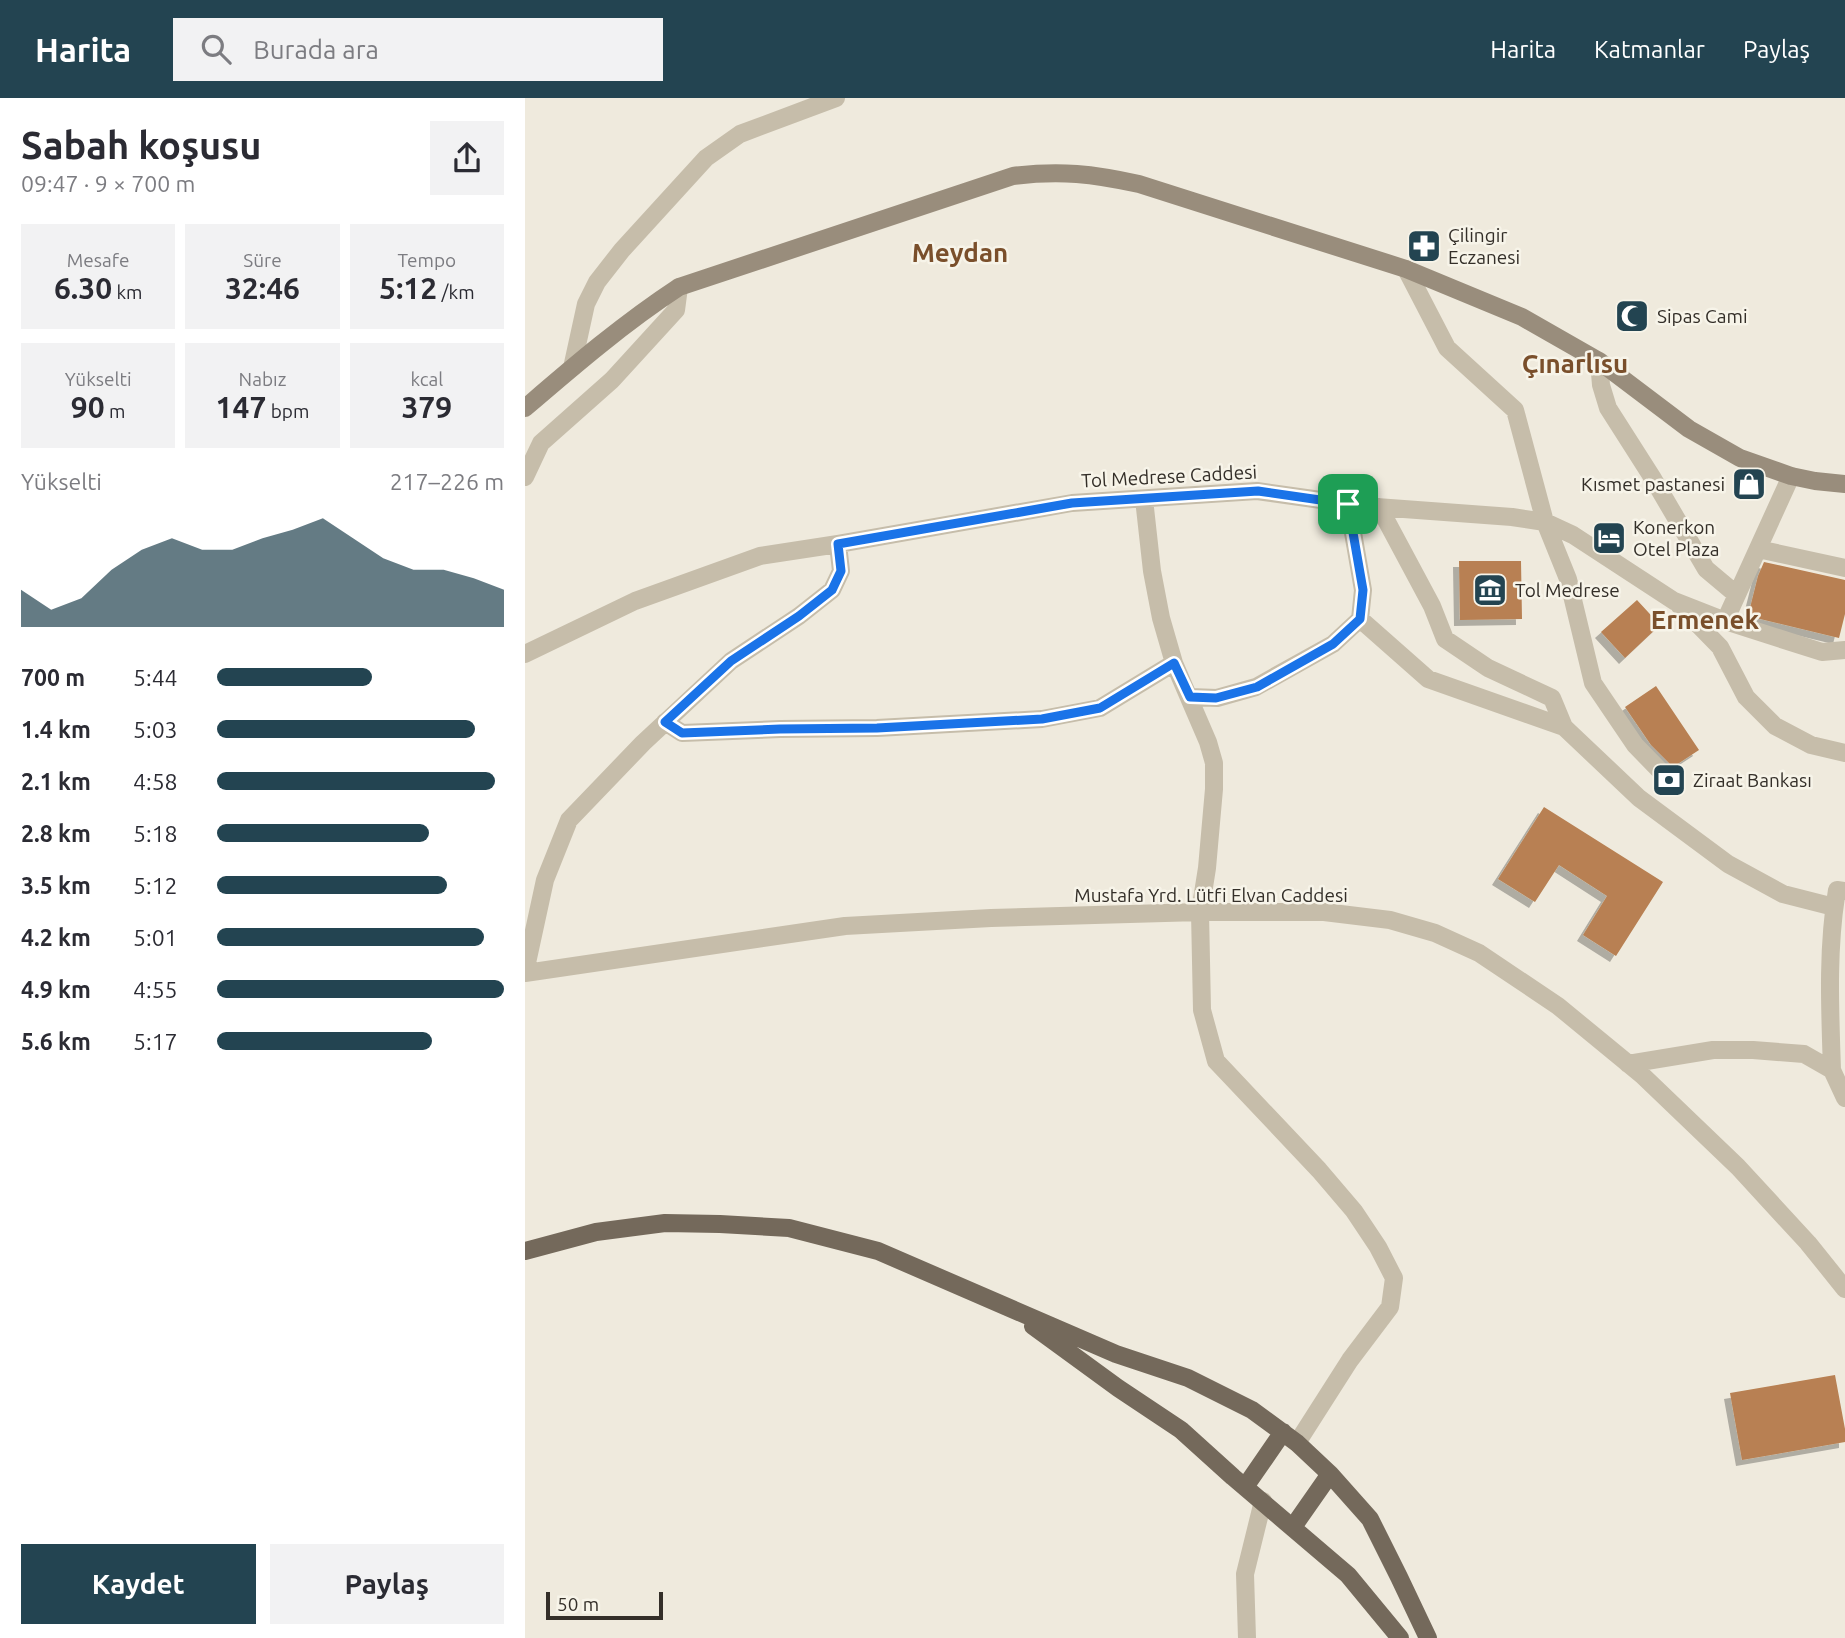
<!DOCTYPE html>
<html lang="tr">
<head>
<meta charset="utf-8">
<style>
	body { margin:0; font-family:Ubuntu,sans-serif; background:#f2f2f3; color:#2b2b33; height:100vh; display:flex; flex-direction:column; font-size:26px; white-space:nowrap }
	* { box-sizing:border-box; margin:0 }
	p { font-size:23px; color:#7c7c81 }
	.icon { flex:none; width:38px; height:38px; fill:none; stroke:currentColor; stroke-width:2; stroke-linecap:round; stroke-linejoin:round }
	.map { position:relative; flex:1; overflow:hidden }
	.details { display:flex; flex-direction:column; background:#fff; width:525px }
	.details>* { flex:none }
	.scale { position:absolute; left:21px; bottom:18px; width:117px; box-sizing:border-box; padding-left:7px; border:4px solid #342f29; border-top:0; font-size:19px; line-height:24px; white-space:nowrap; color:#342f29; -webkit-text-stroke:5px #f7f4e9; paint-order:stroke }
	.pin { position:absolute; display:grid; place-items:center; width:60px; height:60px; color:#fff; margin:-30px; border-radius:14px; box-shadow:0 4px 10px #0006 }
	.round { display:grid; place-items:center; flex:none; width:74px; height:74px; border-radius:0px; background:#f2f2f3 }
	.head { display:flex; align-items:center; justify-content:space-between; height:119px; padding:0 21px }
	h1 { font-size:38px; font-weight:600; line-height:52px }
	.stats { display:grid; grid-template-columns:repeat(3,1fr); gap:10px; height:119px; padding:7px 21px }
	.stats div { display:grid; align-content:center; border-radius:0px; background:#f2f2f3; text-align:center }
	.stats b { font-size:30px; font-weight:600 }
	.stats small { font-size:19px; font-weight:400 }
	.stats p { font-size:19px }
	.chart { height:196px; padding:14px 21px }
	.chart p { display:flex; justify-content:space-between }
	.chart svg { width:100%; height:126px; margin-top:7px; fill:#234451; opacity:.7 }
	.button { display:flex; gap:14px; margin-top:auto; padding:14px 21px }
	.button a { flex:1; height:80px; border-radius:0px; background:#234451; color:#fff; font-size:28px; font-weight:600; line-height:80px; text-align:center }
	.button a+a { background:#f2f2f3; color:#2b2b33 }
	ul { padding:0 21px; list-style:none; font-size:23px }
	li { display:grid; grid-template-columns:112px 84px 1fr; align-items:center; height:52px }
	li i { height:18px; border-radius:9px; background:#234451 }
	header { display:flex; align-items:center; gap:42px; box-sizing:border-box; height:98px; padding:0 35px; background:#234451; color:#fff }
	header strong { font-size:33px }
	nav { display:flex; gap:38px; margin-inline-start:auto; font-size:24px }
	.search { width:490px; height:63px; background:#f2f2f3; display:flex; align-items:center; gap:18px; box-sizing:border-box; padding:0 24px; border-radius:0px; color:#7c7c81; font-size:26px }
	main { display:flex; flex:1; min-height:0 }
	.map>svg:first-child { display:block }
	.building { fill:#b88052; filter:url(#shadow) }
	.lines { fill:none; stroke-linecap:round; stroke-linejoin:round }
	.minor { stroke:#c6bdaa; stroke-width:18 }
	.tertiary { stroke:#c6bdaa; stroke-width:18 }
	.secondary { stroke:#998d7c; stroke-width:18 }
	.primary { stroke:#74695b; stroke-width:18 }
	.route-casing { stroke:#fff; stroke-width:14 }
	.route { stroke:#1a73e8; stroke-width:9 }
	.labels { text-anchor:middle; dominant-baseline:central; stroke-width:5; stroke-linejoin:round; paint-order:stroke }
	.poi-label { font-size:19px; fill:#342f29; stroke:#f7f4e9; text-anchor:start }
	.street-label { font-size:19px; fill:#342f29; stroke:#f7f4e9 }
	.district-label { font-size:26px; font-weight:bold; fill:#7a4f2b; stroke:#f7f4e9 }
</style>
</head>
<body>
<header>
<strong>Harita</strong>
<div class="search"><svg class="icon" aria-label="search" viewBox="0 0 24 24"><circle cx="10" cy="10" r="6"/><path d="M15 15l6 6"/></svg>Burada ara</div>
<nav><a>Harita</a><a>Katmanlar</a><a>Paylaş</a></nav>
</header>
<main>
<section class="details">
<div class="head"><div><h1>Sabah koşusu</h1><p>09:47 · 9 × 700 m</p></div><a class="round"><svg class="icon" aria-label="share" viewBox="0 0 24 24"><path d="M12 15V3M7 8l5-5 5 5M5 13v7h14v-7"/></svg></a></div>
<div class="stats">
<div><p>Mesafe</p><b>6.30<small> km</small></b></div>
<div><p>Süre</p><b>32:46</b></div>
<div><p>Tempo</p><b>5:12<small> /km</small></b></div>
</div>
<div class="stats">
<div><p>Yükselti</p><b>90<small> m</small></b></div>
<div><p>Nabız</p><b>147<small> bpm</small></b></div>
<div><p>kcal</p><b>379</b></div>
</div>
<div class="chart"><p><span>Yükselti</span>217–226 m</p>
<svg viewBox="0 0 160 44" preserveAspectRatio="none"><path d="M0 44V31L10 38L20 34L30 24L40 17L50 13L60 17L70 17L80 13L90 10L100 6L110 13L120 20L130 24L140 24L150 27L160 31V44z"/></svg>
</div>
<ul>
<li><b>700 m</b>5:44<i style="width:54%"></i></li>
<li><b>1.4 km</b>5:03<i style="width:90%"></i></li>
<li><b>2.1 km</b>4:58<i style="width:97%"></i></li>
<li><b>2.8 km</b>5:18<i style="width:74%"></i></li>
<li><b>3.5 km</b>5:12<i style="width:80%"></i></li>
<li><b>4.2 km</b>5:01<i style="width:93%"></i></li>
<li><b>4.9 km</b>4:55<i style="width:100%"></i></li>
<li><b>5.6 km</b>5:17<i style="width:75%"></i></li>
</ul>
<div class="button"><a>Kaydet</a><a>Paylaş</a></div>
</section>
<div class="map">
<svg width="1320" height="1540" viewBox="0 0 1320 1540">
	<defs>
		<filter id="shadow"><feDropShadow dx="-6" dy="6" stdDeviation="0" flood-color="#0004"/></filter>
	</defs>
	<rect width="100%" height="100%" fill="#efeadd"/>
	<path class="building" d="M 934,463 L 996,463 L 997,521 L 935,522 Z
		M 1239,464 L 1320,482 L 1320,516 L 1314,540 L 1223,518 L 1233,478 Z
		M 1112,502 L 1135,527 L 1100,560 L 1076,534 Z
		M 1131,588 L 1174,652 L 1148,669 L 1126,647 L 1100,609 Z
		M 1019,709 L 1138,784 L 1091,858 L 1058,837 L 1082,798 L 1034,767 L 1010,804 L 973,781 Z
		M 1310,1277 L 1320,1331 L 1320,1344 L 1217,1362 L 1205,1295 Z"/>
	<g class="lines">
		<path class="minor" d="M 881,171 L 922,250 L 990,312 L 1020,424 L 1048,437 L 1149,503 L 1200,523 L 1297,554 L 1320,552
			M 1074,263 L 1076,287 L 1083,310 L 1127,379 L 1181,471 L 1212,497
			M 47,270 L 61,206 L 72,184 L 97,152 L 181,60 L 215,36 L 311,0
			M 0,379 L 16,345 L 87,282 L 151,212 L 154,189
			M 619,401 L 627,473 L 636,520 L 649,565 L 683,644 L 689,665 L 689,691 L 682,770 L 675,814 L 677,912 L 691,963 L 794,1072 L 829,1113 L 853,1149 L 869,1180 L 865,1209 L 825,1262 L 772,1345
			M 823,406 L 838,492 L 835,521 L 903,581 L 1039,629
			M 854,409 L 907,508 L 920,541 L 963,570 L 1027,600 L 1039,629 L 1114,700 L 1203,766 L 1258,796 L 1309,809
			M 1233,451 L 1320,470
			M 1154,507 L 1195,549 L 1221,599 L 1250,628 L 1286,647 L 1320,655
			M 1200,523 L 1266,378
			M 0,556 L 110,503 L 235,458 L 313,446 L 547,405 L 732,393 L 838,408 L 987,419 L 1020,424 L 1043,481 L 1068,585 L 1110,647 L 1144,682
			M 665,599 L 692,600 L 731,589 L 808,546 L 835,521
			M 140,624 L 157,635 L 255,631 L 352,630 L 517,621 L 575,610 L 649,565
			M 0,874 L 20,782 L 44,722 L 118,645 L 206,563 L 274,518 L 307,492 L 316,473 L 313,446
			M 0,875 L 320,828 L 466,820 L 675,814 L 799,814 L 865,822 L 910,835 L 954,855 L 1033,908 L 1117,977 L 1213,1069 L 1283,1145 L 1320,1191
			M 1103,966 L 1188,952 L 1228,952 L 1279,956 L 1307,972 L 1320,1000
			M 1307,972 C 1305,912 1302,851 1312,792 L 1320,793"/>
		<path class="tertiary" d="M 722,1540 L 720,1476 L 738,1403"/>
		<path class="secondary" d="M 0,310 C 50,267 99,225 154,189 L 488,78 C 536,72 568,76 614,86 L 881,171 L 997,219 L 1074,263 L 1164,331 L 1215,360 L 1266,378 L 1290,383 L 1320,386"/>
		<path class="primary" d="M 0,1153 L 71,1134 L 140,1125 L 195,1126 L 264,1130 L 353,1153 L 591,1256 L 663,1280 L 727,1312 L 772,1345 L 805,1376 L 845,1421 L 874,1479 L 903,1540
			M 508,1228 L 593,1290 L 656,1332 L 708,1379 L 823,1477 L 875,1540
			M 720,1389 L 758,1334
			M 768,1429 L 805,1376"/>
	</g>
	<g class="lines">
		<g class="route-casing">
			<path id="route" d="M 733,393 L 823,406 L 838,492 L 835,521 L 808,546 L 732,589 L 691,600 L 665,599 L 649,565 L 575,610 L 517,621 L 352,630 L 255,631 L 157,635 L 140,624 L 206,563 L 274,518 L 307,492 L 316,473 L 313,446 L 547,405 Z"/>
		</g>
		<use href="#route" class="route"/>
	</g>
	<defs>
		<g id="pharmacy-square" transform="scale(1.75)"><rect x="-9" y="-9" width="18" height="18" rx="4" fill="#234451" stroke="#f7f4e9"/><path d="M-2-6h4v4h4v4h-4v4h-4v-4h-4v-4h4Z" fill="#fff"/></g>
		<g id="mosque-square" transform="scale(1.75)"><rect x="-9" y="-9" width="18" height="18" rx="4" fill="#234451" stroke="#f7f4e9"/><path d="M3.5-4.9A6 6 0 1 0 3.5 4.9A5 5 0 1 1 3.5-4.9Z" fill="#fff"/></g>
		<g id="shop-square" transform="scale(1.75)"><rect x="-9" y="-9" width="18" height="18" rx="4" fill="#234451" stroke="#f7f4e9"/><path d="M-5-2.5h2.3a2.7 3.5 0 0 1 5.4 0H5L5.5 6h-11ZM-1.5-2.5h3a1.5 2.3 0 0 0-3 0Z" fill="#fff"/></g>
		<g id="hotel-square" transform="scale(1.75)"><rect x="-9" y="-9" width="18" height="18" rx="4" fill="#234451" stroke="#f7f4e9"/><path d="M-6-4.5h1.5V1H6V5H4.5V3h-9V5H-6ZM-4 0a1.8 1.8 0 1 1 3.6 0ZM.5 0V-2.5h3Q6-2.5 6 0Z" fill="#fff"/></g>
		<g id="museum-square" transform="scale(1.75)"><rect x="-9" y="-9" width="18" height="18" rx="4" fill="#234451" stroke="#f7f4e9"/><path d="M0-6L6-3V-2H-6V-3ZM-5-1h2V3h-2ZM-1-1h2V3h-2ZM3-1h2V3H3ZM-6 4H6V6H-6Z" fill="#fff"/></g>
		<g id="bank-square" transform="scale(1.75)"><rect x="-9" y="-9" width="18" height="18" rx="4" fill="#234451" stroke="#f7f4e9"/><path d="M-6-4H6V4H-6ZM0-2.3a2.3 2.3 0 1 0 0 4.6a2.3 2.3 0 1 0 0-4.6Z" fill="#fff"/></g>
	</defs>
	<g fill-rule="evenodd">
		<use href="#pharmacy-square" x="899" y="148"/>
		<use href="#mosque-square" x="1107" y="218"/>
		<use href="#shop-square" x="1224" y="386"/>
		<use href="#hotel-square" x="1084" y="440"/>
		<use href="#museum-square" x="965" y="492"/>
		<use href="#bank-square" x="1144" y="682"/>
	</g>
	<g class="labels">
		<g class="poi-label">
			<text x="923" y="137">Çilingir<tspan x="923" dy="22">Eczanesi</tspan></text>
			<text x="1132" y="218">Sipas Cami</text>
			<text x="1200" y="386" text-anchor="end">Kısmet pastanesi</text>
			<text x="1108" y="429">Konerkon<tspan x="1108" dy="22">Otel Plaza</tspan></text>
			<text x="990" y="492">Tol Medrese</text>
			<text x="1168" y="682">Ziraat Bankası</text>
		</g>
		<g class="street-label">
			<text transform="translate(644 378) rotate(-3)">Tol Medrese Caddesi</text>
			<text x="686" y="797">Mustafa Yrd. Lütfi Elvan Caddesi</text>
		</g>
		<g class="district-label">
			<text x="435" y="154">Meydan</text>
			<text x="1050" y="265">Çınarlısu</text>
			<text x="1180" y="521">Ermenek</text>
		</g>
	</g>
</svg>
<div class="scale">50 m</div>
<div class="pin" style="left:823px;top:406px;background:#1e9e55"><svg class="icon" aria-label="arrive" viewBox="0 0 24 24"><path d="M6 21V4h12l-3 4 3 4H6"/></svg></div>
</div>
</main>
</body>
</html>
